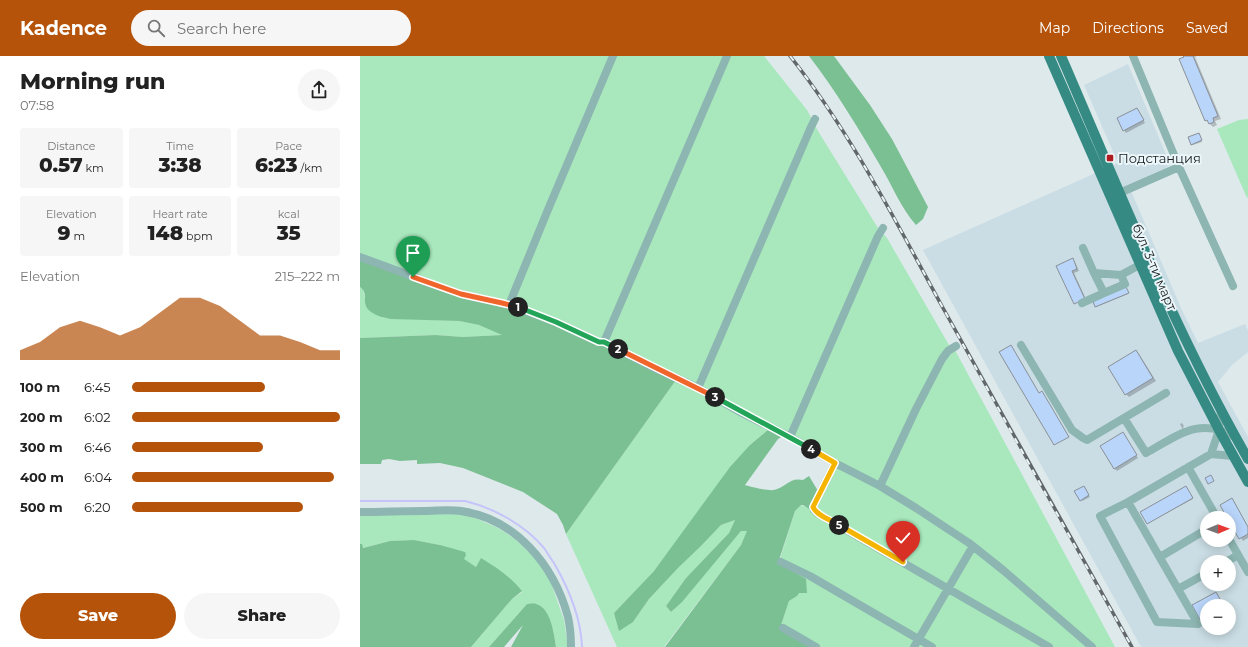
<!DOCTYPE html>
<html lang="en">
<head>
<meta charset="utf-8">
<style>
	body { margin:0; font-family:Montserrat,sans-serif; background:#f6f6f6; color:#222; height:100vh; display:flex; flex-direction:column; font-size:15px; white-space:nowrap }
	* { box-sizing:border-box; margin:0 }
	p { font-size:13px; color:#767676 }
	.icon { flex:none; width:22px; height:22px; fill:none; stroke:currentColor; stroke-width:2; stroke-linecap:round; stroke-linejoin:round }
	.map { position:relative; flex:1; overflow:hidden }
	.details { display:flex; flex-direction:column; background:#fff; width:360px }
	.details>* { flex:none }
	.needle { width:26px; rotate:89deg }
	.fabs { position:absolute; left:840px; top:455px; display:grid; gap:8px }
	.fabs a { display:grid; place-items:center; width:36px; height:36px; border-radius:50%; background:#fff; box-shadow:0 2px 10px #0003; font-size:20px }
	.pin { position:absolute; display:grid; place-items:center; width:34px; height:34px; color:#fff; margin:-41px -17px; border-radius:50% 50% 50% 0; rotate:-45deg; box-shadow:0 0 4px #0007 }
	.pin .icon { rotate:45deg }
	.km { position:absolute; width:20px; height:20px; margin:-10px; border-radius:50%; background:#222; color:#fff; font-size:11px; line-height:20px; text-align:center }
	.round { display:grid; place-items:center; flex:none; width:42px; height:42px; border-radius:21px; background:#f6f6f6 }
	.summary { display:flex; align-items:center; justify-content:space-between; height:68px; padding:0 20px }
	h1 { font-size:22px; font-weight:800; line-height:30px }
	.figures { display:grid; grid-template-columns:repeat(3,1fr); gap:6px; height:68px; padding:4px 20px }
	.figures div { display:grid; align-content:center; border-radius:4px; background:#f6f6f6; text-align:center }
	.figures b { font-size:20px; font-weight:800 }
	.figures small { font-size:11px; font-weight:400 }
	.figures p { font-size:11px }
	.chart { height:112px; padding:8px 20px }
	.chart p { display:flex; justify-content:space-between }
	.chart svg { width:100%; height:72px; margin-top:4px; fill:#b45309; opacity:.7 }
	.button { display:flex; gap:8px; margin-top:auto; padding:8px 20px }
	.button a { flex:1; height:46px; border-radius:24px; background:#b45309; color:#fff; font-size:16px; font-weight:800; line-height:46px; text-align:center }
	.button a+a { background:#f6f6f6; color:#222 }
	ul { padding:0 20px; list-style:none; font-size:13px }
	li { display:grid; grid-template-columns:64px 48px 1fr; align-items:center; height:30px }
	li i { height:10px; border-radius:5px; background:#b45309 }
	header { display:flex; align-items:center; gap:24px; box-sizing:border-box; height:56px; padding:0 20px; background:#b45309; color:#fff }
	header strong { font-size:19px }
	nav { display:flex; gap:22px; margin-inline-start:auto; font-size:14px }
	.search { width:280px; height:36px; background:#f6f6f6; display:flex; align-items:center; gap:10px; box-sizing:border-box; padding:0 14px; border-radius:22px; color:#767676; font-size:15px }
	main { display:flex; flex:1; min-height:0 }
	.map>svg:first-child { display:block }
	.built { fill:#cadde4; fill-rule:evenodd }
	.green { fill:#a8e8bc }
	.forest { fill:#7bc092 }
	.shadow { fill:#0003 }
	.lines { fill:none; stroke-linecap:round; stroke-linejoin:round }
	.stream { stroke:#c5c3fa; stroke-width:2 }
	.building { fill:#b9d5f9; stroke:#8a9097 }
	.minor { stroke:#8db5b1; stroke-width:8 }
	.major { stroke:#358b83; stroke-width:10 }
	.rail-casing { stroke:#61676a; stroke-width:3.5 }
	.rail { stroke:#ebf6fa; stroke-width:2; stroke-dasharray:6; stroke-linecap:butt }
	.split-1-casing { stroke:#fff; stroke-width:8 }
	.split-2-casing { stroke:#fff; stroke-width:8 }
	.split-3-casing { stroke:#fff; stroke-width:8 }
	.split-4-casing { stroke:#fff; stroke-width:8 }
	.split-5-casing { stroke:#fff; stroke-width:8 }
	.split-6-casing { stroke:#fff; stroke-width:8 }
	.split-1 { stroke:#f0652b; stroke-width:5 }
	.split-2 { stroke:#22a559; stroke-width:5 }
	.split-3 { stroke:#f0652b; stroke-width:5 }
	.split-4 { stroke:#22a559; stroke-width:5 }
	.split-5 { stroke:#f5b400; stroke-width:5 }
	.split-6 { stroke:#f5b400; stroke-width:5 }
	.poi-dot { fill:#ae1c22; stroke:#ebf6fa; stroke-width:1.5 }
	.labels { text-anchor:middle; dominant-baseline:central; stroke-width:4; stroke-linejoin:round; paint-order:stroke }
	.poi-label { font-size:13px; fill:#1a1d1f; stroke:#ebf6fa; text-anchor:start }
	.street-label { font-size:13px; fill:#1a1d1f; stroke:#ebf6fa }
</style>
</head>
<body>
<header>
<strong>Kadence</strong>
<div class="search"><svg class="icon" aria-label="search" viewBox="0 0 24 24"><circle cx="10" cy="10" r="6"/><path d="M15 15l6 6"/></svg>Search here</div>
<nav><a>Map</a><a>Directions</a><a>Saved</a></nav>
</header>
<main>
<section class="details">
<div class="summary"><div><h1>Morning run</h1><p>07:58</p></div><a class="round"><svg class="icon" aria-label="share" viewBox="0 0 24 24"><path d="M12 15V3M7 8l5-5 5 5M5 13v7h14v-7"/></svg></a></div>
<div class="figures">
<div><p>Distance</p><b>0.57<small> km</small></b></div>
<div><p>Time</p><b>3:38</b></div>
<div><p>Pace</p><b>6:23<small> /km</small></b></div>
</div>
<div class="figures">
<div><p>Elevation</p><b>9<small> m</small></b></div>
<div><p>Heart rate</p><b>148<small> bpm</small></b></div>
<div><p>kcal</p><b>35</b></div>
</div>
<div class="chart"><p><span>Elevation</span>215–222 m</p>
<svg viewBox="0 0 160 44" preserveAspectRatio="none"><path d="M0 44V38L10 33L20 24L30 20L40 24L50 29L60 24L70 15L80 6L90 6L100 11L110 20L120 29L130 29L140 33L150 38L160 38V44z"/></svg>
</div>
<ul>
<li><b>100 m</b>6:45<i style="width:64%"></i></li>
<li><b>200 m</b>6:02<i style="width:100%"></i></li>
<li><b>300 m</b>6:46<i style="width:63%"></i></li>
<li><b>400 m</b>6:04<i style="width:97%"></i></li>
<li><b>500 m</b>6:20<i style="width:82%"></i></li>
</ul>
<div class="button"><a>Save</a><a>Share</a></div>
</section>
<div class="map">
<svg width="888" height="591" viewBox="0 0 888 591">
	<rect width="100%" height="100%" fill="#dee9ec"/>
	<path class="built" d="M 768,8 L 810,108 L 806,112 L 769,130 L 821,252 L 838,287 L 885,268 L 888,275 L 888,296 L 872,309 L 858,326 L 888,381 L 888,591 L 781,591 L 563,194 L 758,107 L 724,29 ZM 847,462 L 869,462 L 869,484 L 847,484 ZM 847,506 L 869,506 L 869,528 L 847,528 ZM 847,550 L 869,550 L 869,572 L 847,572 Z"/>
	<path class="green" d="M 0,0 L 404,0 L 447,54 L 458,75 L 518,172 L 527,182 L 589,289 L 596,296 L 755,591 L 451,591 L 421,569 L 429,545 L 437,540 L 438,537 L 447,536 L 418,507 L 420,503 L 435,455 L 441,449 L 450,453 L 472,407 L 384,355 L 383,353 L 343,333 L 101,235 L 0,198 Z
		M 888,63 L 888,141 L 887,142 L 857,73 L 879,64 Z
		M 0,231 C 5,235 4,237 5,243 C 5,246 7,250 8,253 L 24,262 L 99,265 L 119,269 L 143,279 L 103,281 L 76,279 L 0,282 Z
		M 316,324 L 409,373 L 390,389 L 294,515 L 254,557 L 273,566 L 289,543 L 318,512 L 341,490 L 361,469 L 375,464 L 369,477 L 326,522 L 306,550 L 311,556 L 321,546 L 381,475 L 388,475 L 381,489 L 304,591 L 257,591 L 206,478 Z
		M 94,457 L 113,461 L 138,472 L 155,483 L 181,507 L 190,524 L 204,564 L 208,591 L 196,591 L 193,573 L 167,548 L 129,591 L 111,591 L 152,543 L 162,536 L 121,503 L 116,511 L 80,489 L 54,484 L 30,485 L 2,492 L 2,488 L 0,488 L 0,459 Z"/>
	<path class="forest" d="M 449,0 L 474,0 L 510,49 L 532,83 L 568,151 L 563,163 L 556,169 C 541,152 533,131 521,111 C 499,73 476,35 449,0 Z
		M 0,203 L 147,250 L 241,289 L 316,324 L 206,478 L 203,469 L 197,458 L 163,436 L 103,412 L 80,407 L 57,408 L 57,404 L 40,405 L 29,403 L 22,404 L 21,408 L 0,408 L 0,282 L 76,279 L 103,281 L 142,279 L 119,269 L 99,265 L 31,263 C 24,262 12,259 7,252 C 2,244 9,238 0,231 Z
		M 409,373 L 423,380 L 418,383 L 385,429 C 391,431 408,435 414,434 C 427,431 429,421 443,424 L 449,420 L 458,435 L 449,453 L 443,449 L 441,449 L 435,455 L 418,507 L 446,523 L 447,537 L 439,537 L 437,540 L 429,545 L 421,569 L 451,591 L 305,591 L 381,489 L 387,475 L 381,475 L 322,546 L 311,556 L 306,550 L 326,522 L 369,477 L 375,464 L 361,469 L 341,490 L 318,512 L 289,543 L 273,566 L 259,575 L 254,557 L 294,515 L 370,411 L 390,389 Z
		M 54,484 L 80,489 L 105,496 L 106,499 L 104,503 L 116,511 L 121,502 C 137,512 151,521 162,535 L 152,543 L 111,591 L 0,591 L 0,488 L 2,488 L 3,492 L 30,485 Z
		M 167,548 C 169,548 174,547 176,548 C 191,552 194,578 196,591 L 151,591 L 163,569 L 144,591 L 129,591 Z"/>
	<path class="shadow" d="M 824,0 L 837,0 L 835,1 L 861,63 L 855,65 L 857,69 L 853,71 L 846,64 Z
		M 777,53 L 785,67 L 766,77 L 764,74 Z
		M 840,79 L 842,86 L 833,89 L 832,88 Z
		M 712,203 L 715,206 L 719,215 L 714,217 L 725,241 L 715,246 L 698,210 Z
		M 766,232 L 768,238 L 736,251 L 734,246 Z
		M 776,295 L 779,298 L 796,325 L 769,341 L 766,338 Z
		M 822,367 L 824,370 L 823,371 L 824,373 L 823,374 L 820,368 Z
		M 763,378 L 778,402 L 757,415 L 754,412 Z
		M 826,431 L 833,443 L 788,467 Z
		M 725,432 L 730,441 L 722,445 L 721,444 Z
		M 874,446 L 888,471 L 888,482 L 883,485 L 868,462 Z
		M 833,550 L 864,550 L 847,550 L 847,567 L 845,568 Z"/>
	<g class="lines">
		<path class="stream" d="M 0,445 L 105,445 C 134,452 165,469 184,492 C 187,496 190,502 194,507 C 209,533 221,561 222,591"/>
	</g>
	<path class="building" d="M 823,0 L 833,0 L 858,60 L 853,62 L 854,66 L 849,68 L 847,64 L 845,65 L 819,3 L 824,1 Z
		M 777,52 L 784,64 L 763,75 L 757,62 Z
		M 839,77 L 842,84 L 831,89 L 828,81 Z
		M 713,202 L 717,213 L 712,215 L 725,243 L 714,248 L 696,210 Z
		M 766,231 L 769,237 L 735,251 L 733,245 Z
		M 651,289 L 679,337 L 682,335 L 709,381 L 694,389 L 639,296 Z
		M 776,294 L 793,322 L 765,339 L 748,311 Z
		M 763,376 L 777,399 L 754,413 L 740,390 Z
		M 851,419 L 854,425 L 848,428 L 845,422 Z
		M 724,430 L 729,439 L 720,445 L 714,435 Z
		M 826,430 L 833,442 L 787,468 L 780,456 Z
		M 872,442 L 888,471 L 888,478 L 879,483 L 869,465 L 869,462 L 867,462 L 860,449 Z
		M 856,536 L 864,550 L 847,550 L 847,564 L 842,567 L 832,549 Z"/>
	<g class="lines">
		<path class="minor" d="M 819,111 L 873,230
			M 755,139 L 819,111 L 773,0
			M 723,192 L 734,217 L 761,219 L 785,206
			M 0,201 L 57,222 L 66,226 L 101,238 L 149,249 L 196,266 L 239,286 L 244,286 L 290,310 L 338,332 L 382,357 L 430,381 L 475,407 L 520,430 L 556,452 L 609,487 L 643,514 L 732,591
			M 734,217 L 744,237 L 765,228 L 761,219
			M 722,247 L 744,237
			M 149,249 L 187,156 L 253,0
			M 244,286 L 367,0
			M 661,289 L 712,374 L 723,382 L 727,384 L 764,362 L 786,397 C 817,380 841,359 876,382
			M 338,332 L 451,71 L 455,63
			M 764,362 L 806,337
			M 430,381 L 518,180 L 523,172
			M 851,398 L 859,374 L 861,353
			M 475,407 L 453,451 L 454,454 L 457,457 L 689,591
			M 828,411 L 857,462
			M 520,430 L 556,353 L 582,303 L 588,295 L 596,290
			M 768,446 L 740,460 L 797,566 L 838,568
			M 0,456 C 21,456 43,455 64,455 C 76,455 89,453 101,455 C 156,463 194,509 208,561 C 210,570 211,581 211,591
			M 869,483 L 888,516
			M 800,501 L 847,473
			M 421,506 L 450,520 L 572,591
			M 866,506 L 878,499
			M 818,533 L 847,517
			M 838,568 L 768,446 L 851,398 L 873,400
			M 423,572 L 456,591
			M 554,591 L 613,490"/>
		<path class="major" d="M 689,0 L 818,295 L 859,374 L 888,426
			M 701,0 C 760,136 814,274 888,403"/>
		<g class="rail-casing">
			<path id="rail" d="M 430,0 C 491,77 536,166 583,252 C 645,365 708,478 772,591"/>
		</g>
		<use href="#rail" class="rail"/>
	</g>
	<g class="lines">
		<g class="split-1-casing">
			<path id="split-1" d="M 53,221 L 101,238 L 142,247 L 158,251"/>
		</g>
		<g class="split-2-casing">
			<path id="split-2" d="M 158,251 L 196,266 L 239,286 L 244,286 L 258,293"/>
		</g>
		<g class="split-3-casing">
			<path id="split-3" d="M 258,293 L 355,341"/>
		</g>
		<g class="split-4-casing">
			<path id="split-4" d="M 355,341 L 451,393"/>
		</g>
		<g class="split-5-casing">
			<path id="split-5" d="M 451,393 L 475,407 L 453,451 C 457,460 471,464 479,469"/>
		</g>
		<g class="split-6-casing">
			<path id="split-6" d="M 479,469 L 543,506"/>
		</g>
		<use href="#split-1" class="split-1"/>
		<use href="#split-2" class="split-2"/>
		<use href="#split-3" class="split-3"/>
		<use href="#split-4" class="split-4"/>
		<use href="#split-5" class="split-5"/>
		<use href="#split-6" class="split-6"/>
	</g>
	<rect class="poi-dot" x="746" y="98" width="8" height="8" rx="2"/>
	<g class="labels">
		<g class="poi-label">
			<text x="758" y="102">Подстанция</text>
		</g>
		<g class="street-label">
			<text transform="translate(795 211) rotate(67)">бул. 3-ти март</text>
		</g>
	</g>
</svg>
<div class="fabs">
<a><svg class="needle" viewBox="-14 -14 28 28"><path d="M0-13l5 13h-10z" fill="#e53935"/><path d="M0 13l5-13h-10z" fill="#767676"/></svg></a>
<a>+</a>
<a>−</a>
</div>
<div class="pin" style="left:53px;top:221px;background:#1e9e55"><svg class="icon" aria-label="arrive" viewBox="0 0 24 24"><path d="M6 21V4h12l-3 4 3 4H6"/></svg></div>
<div class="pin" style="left:543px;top:506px;background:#d93025"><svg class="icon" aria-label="check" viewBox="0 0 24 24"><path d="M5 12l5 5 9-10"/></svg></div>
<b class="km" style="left:158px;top:251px">1</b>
<b class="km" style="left:258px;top:293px">2</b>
<b class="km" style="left:355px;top:341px">3</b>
<b class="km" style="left:451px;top:393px">4</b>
<b class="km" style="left:479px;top:469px">5</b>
</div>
</main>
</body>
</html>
